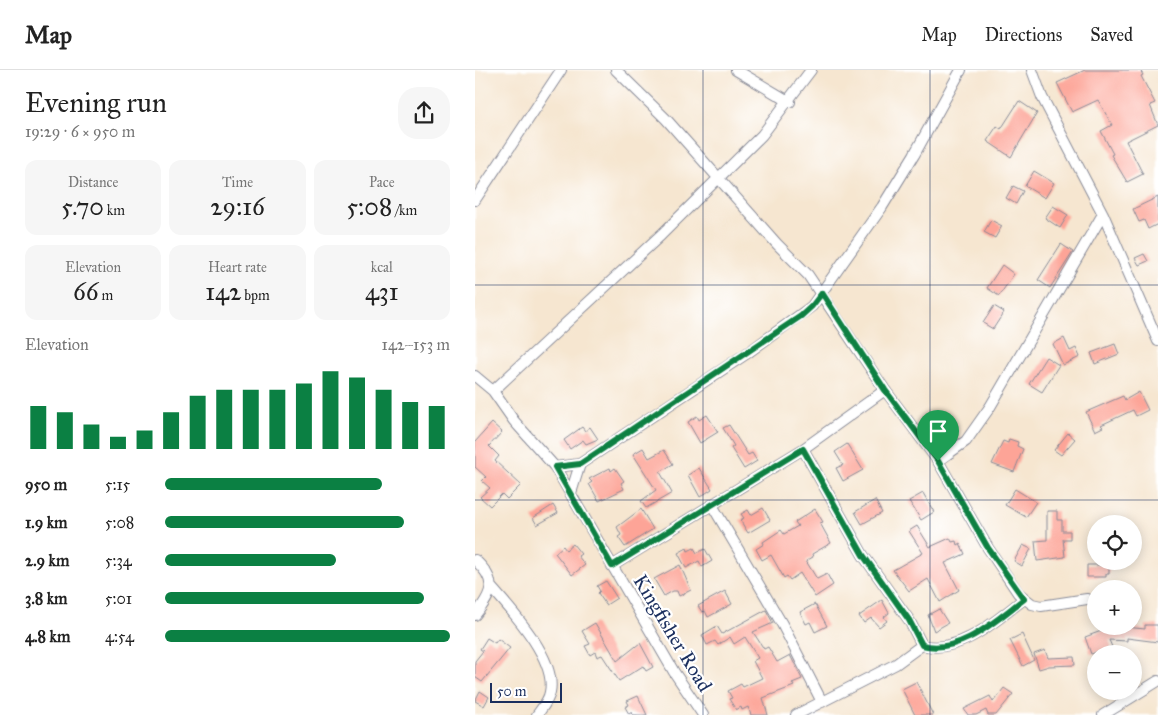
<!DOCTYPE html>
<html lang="en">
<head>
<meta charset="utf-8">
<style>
	body { margin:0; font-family:"IM FELL Great Primer",serif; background:#f6f6f6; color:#222; height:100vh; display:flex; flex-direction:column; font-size:19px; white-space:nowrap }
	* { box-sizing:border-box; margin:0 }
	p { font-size:16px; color:#767676 }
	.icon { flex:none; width:28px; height:28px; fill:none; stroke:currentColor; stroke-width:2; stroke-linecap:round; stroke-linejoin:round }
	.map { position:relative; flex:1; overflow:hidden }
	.sheet { display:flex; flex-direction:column; background:#fff; width:475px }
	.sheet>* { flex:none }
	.fabs { position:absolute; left:612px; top:445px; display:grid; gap:10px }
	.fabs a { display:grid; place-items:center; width:55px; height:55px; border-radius:50%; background:#fff; box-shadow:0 2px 12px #0003; font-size:25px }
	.scale { position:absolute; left:15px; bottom:12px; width:72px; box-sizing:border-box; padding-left:5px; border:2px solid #1b2f5e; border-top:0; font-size:14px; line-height:18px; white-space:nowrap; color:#1b2f5e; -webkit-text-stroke:4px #fff; paint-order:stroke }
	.pin { position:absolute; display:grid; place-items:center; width:42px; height:42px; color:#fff; margin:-51px -21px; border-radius:50% 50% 50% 0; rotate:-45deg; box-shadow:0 0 5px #0007 }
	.pin .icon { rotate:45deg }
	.round { display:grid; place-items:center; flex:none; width:52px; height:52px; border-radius:20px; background:#f6f6f6 }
	.overview { display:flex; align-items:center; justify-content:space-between; height:85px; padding:0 25px }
	h1 { font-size:28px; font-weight:600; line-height:38px }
	.stats { display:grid; grid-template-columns:repeat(3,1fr); gap:8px; height:85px; padding:5px 25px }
	.stats div { display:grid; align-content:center; border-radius:12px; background:#f6f6f6; text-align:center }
	.stats b { font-size:25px; font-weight:600 }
	.stats small { font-size:14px; font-weight:400 }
	.stats p { font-size:14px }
	.chart { height:140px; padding:10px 25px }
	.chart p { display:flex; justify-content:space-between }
	.chart svg { width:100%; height:90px; margin-top:5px; stroke:#0b8043; stroke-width:6 }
	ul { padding:0 25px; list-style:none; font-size:16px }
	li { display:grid; grid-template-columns:80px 60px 1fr; align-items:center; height:38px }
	li i { height:12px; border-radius:6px; background:#0b8043 }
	header { display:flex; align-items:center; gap:30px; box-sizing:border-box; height:70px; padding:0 25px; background:#fff; border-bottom:1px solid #e0e0e0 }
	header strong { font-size:24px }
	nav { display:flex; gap:28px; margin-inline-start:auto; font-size:18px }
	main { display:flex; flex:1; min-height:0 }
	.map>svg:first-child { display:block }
	.building { fill:#fda497 }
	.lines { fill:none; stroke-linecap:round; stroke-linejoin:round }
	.minor-casing { stroke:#888a97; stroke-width:12 }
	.minor { stroke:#fff; stroke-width:10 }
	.route-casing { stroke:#fff; stroke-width:10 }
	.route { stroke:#0b8043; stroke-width:6 }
	.grid { fill:none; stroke:#1b2f5e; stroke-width:1; stroke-opacity:0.55 }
	.labels { text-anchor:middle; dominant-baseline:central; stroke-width:4.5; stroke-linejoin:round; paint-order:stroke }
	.street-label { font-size:20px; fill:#1b2f5e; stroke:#fff }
</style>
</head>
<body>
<header>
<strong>Map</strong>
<nav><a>Map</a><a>Directions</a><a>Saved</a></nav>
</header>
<main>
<section class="sheet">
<div class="overview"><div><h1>Evening run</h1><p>19:29 · 6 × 950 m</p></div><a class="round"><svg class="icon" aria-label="share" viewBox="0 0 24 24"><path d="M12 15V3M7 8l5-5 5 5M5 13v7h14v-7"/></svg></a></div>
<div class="stats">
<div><p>Distance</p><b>5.70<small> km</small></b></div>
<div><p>Time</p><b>29:16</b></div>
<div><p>Pace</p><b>5:08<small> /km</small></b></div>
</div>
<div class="stats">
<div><p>Elevation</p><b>66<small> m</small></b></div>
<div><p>Heart rate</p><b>142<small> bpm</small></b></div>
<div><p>kcal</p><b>431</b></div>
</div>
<div class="chart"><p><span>Elevation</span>142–153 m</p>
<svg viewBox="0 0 160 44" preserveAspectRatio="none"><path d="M5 44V23M15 44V26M25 44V32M35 44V38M45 44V35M55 44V26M65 44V18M75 44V15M85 44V15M95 44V15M105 44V12M115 44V6M125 44V9M135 44V15M145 44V21M155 44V23"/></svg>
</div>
<ul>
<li><b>950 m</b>5:15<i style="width:76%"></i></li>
<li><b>1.9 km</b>5:08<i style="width:84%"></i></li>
<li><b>2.9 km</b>5:34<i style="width:60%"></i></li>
<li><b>3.8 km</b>5:01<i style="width:91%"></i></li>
<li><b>4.8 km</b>4:54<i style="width:100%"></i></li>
</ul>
</section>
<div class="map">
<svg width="683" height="645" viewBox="0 0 683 645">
	<rect width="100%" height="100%" fill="#fff"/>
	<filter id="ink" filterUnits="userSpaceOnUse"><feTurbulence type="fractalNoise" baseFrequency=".02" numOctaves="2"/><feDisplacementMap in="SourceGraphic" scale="10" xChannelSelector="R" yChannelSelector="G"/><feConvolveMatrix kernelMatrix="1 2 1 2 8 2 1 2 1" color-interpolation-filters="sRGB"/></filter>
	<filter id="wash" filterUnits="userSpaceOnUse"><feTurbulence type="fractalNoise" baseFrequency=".0096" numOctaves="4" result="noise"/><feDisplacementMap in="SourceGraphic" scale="20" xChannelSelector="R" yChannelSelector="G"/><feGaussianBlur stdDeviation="1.12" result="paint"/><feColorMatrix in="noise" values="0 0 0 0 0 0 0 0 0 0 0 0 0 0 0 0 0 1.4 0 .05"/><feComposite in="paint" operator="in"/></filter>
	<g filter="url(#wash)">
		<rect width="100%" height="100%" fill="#f6e6d0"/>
		<g id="blocks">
			<path class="building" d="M 610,0 L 665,0 L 668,5 L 666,6 L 680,33 L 675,35 L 683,55 L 651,71 L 668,104 L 652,112 L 636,85 L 638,84 L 626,61 L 637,55 L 623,30 L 597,42 L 582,13 Z
				M 544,31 L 562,43 L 536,87 L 512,71 L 522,56 L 526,59 Z
				M 559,101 L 579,113 L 570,128 L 550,116 Z
				M 538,116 L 548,121 L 541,134 L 531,128 Z
				M 683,127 L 683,154 L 673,159 L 669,150 L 664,152 L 658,139 Z
				M 578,136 L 593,145 L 585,158 L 570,148 Z
				M 516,150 L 527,156 L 520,168 L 509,162 Z
				M 586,174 L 598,182 L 575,218 L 563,210 Z
				M 669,184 L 673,191 L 664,195 L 660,188 Z
				M 527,195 L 539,204 L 524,226 L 512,218 Z
				M 519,236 L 529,242 L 518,259 L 508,253 Z
				M 589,268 L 595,281 L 601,278 L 605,287 L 588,295 L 578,274 Z
				M 640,274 L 644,284 L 620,294 L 616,283 Z
				M 571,287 L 584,295 L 567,322 L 554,314 Z
				M 664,322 L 673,340 L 661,346 L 658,340 L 626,355 L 628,357 L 620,361 L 611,342 L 648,326 L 650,330 Z
				M 232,345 L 243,362 L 225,373 L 213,352 L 222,346 L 224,350 Z
				M 17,353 L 27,362 L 14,376 L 24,386 L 20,391 L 46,415 L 32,429 L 27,424 L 15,436 L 5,427 L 15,418 L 7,411 L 11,407 L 0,397 L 0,372 Z
				M 254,355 L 273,385 L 277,383 L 282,391 L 269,399 L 256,378 L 259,376 L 248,358 Z
				M 107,357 L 110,361 L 115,357 L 123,369 L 111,374 L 108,370 L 95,379 L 89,370 Z
				M 593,363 L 600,369 L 586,385 L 579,380 Z
				M 534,369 L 543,372 L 542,376 L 548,379 L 539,402 L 517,394 L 528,371 L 533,373 Z
				M 372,374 L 388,400 L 368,411 L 361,398 L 368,395 L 360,382 Z
				M 168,378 L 174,388 L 189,380 L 198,394 L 185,402 L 197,423 L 171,438 L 166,431 L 181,420 L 158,384 Z
				M 135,398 L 136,401 L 140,398 L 149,411 L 146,413 L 149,419 L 124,431 L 114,414 L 117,412 L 114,409 Z
				M 224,398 L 237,419 L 225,427 L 213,405 Z
				M 540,419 L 561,432 L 551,447 L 530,435 Z
				M 448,423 L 459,442 L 446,450 L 434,431 Z
				M 400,430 L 407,443 L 387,454 L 380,442 Z
				M 78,435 L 83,443 L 62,455 L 58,448 Z
				M 288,438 L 295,450 L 273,463 L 265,450 L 269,448 L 266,444 L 273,440 L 276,445 Z
				M 166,439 L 178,459 L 150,477 L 143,467 L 146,465 L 142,457 Z
				M 340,439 L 348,452 L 345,453 L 356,473 L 337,484 L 338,487 L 331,491 L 342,509 L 352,504 L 358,515 L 340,527 L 325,503 L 315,510 L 312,506 L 309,508 L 296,485 L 287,490 L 281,479 L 289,474 L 288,472 L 306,460 L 309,464 L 323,456 L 320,452 Z
				M 572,441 L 582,441 L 582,450 L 587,450 L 587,461 L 595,461 L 595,469 L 588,469 L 590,487 L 562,491 L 560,471 L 572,470 Z
				M 442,456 L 455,477 L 475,468 L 477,472 L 481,471 L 482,475 L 485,473 L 490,484 L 470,493 L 484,520 L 465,532 L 453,509 L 434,521 L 418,500 L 448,483 L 434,461 Z
				M 98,474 L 106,484 L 103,486 L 110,495 L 97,505 L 80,483 L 88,476 L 91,480 Z
				M 548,475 L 556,479 L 547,496 L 539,491 Z
				M 212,478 L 213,481 L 219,478 L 222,483 L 230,479 L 237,491 L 227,497 L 224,491 L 211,498 L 203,483 Z
				M 205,495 L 216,520 L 204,526 L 202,521 L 198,521 L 189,526 L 179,509 Z
				M 612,495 L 634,495 L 634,504 L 631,504 L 631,507 L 612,507 Z
				M 131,511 L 142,528 L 131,535 L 123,523 L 125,521 L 122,516 Z
				M 250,521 L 257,534 L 233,547 L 230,541 L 227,542 L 223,536 Z
				M 407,530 L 414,543 L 409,547 L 412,551 L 404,557 L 396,548 L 389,553 L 384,546 Z
				M 340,534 L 352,556 L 340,562 L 335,552 L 331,554 L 325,542 Z
				M 464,539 L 473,553 L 459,561 L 453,545 Z
				M 291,540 L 298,553 L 278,562 L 289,579 L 293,577 L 302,592 L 315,585 L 327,609 L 317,613 L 319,616 L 288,628 L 293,645 L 276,645 L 273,637 L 267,640 L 266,637 L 261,640 L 254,629 L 257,628 L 253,621 L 266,614 L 268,617 L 287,608 L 278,591 L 283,588 L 270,567 L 259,574 L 255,567 L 243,575 L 240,571 L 232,575 L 227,565 L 242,556 L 247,564 Z
				M 120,553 L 142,591 L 165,573 L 178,597 L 171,601 L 168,596 L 144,611 L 127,585 L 122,587 L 120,582 L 115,585 L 110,576 L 115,574 L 107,561 Z
				M 670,555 L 683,555 L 683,572 L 652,568 L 652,571 L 634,570 L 637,577 L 616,584 L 610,567 L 640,556 L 670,559 Z
				M 547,564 L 559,590 L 548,596 L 535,570 Z
				M 12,568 L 20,573 L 23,569 L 35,578 L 7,612 L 0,607 L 0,591 L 8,581 L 5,579 Z
				M 570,580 L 573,588 L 599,587 L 600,595 L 574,596 L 564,599 L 559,584 Z
				M 441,612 L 446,621 L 458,645 L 440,645 L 427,619 Z
				M 529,618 L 538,624 L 521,645 L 513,645 L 511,640 L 501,645 L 493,645 L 489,639 L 515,626 L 518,632 Z
				M 5,621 L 14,627 L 9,636 L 0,631 Z
				M 163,626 L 172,645 L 158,645 L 157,642 L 154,644 L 150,637 L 154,635 L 152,631 Z"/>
		</g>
	</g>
	<g filter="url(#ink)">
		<use href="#blocks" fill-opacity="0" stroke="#888a97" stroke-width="1"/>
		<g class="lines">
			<g class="minor-casing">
				<path id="minor" d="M 141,0 L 191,49 L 302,174 L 333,205 L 410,320 L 463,391 L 513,478 L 543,523 L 557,534 L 566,536 L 612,529
					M 261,0 L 315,32
					M 557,0 L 567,27 L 628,144 L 683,271
					M 0,130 L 86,0
					M 0,306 L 18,321 L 39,351 L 80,397 L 199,602 L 228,645
					M 18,321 L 186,165 L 287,65 L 336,0
					M 463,391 L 491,371 L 515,337 L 628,144
					M 80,397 L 105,394 L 274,282 L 337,236 L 407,137 L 439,85 L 486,0
					M 96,423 L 105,394
					M 237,435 L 307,554 L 347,632
					M 0,490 C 23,511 18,523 0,545
					M 137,496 L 328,379 L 410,320
					M 16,517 C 36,540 82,589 75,622 C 74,630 67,638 62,645
					M 447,575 C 485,585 521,550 549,529
					M 321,645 L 421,594 L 447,575 L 434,550 L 388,485 L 328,379
					M 628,645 L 683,611"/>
			</g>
			<use href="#minor" class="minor"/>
		</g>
	</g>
	<g class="lines" filter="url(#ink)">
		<g class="route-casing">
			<path id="route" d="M 347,223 L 410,320 L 463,391 L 513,478 L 549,529 C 521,550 485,585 447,575 L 434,550 L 388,485 L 328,379 L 137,496 L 80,397 L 105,394 L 326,246 L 337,236 Z"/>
		</g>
		<use href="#route" class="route"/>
	</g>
	<path class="grid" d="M 228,0 L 228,645M 455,0 L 455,645M 0,215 L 683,215M 0,430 L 683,430"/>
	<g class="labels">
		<g class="street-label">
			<text transform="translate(198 563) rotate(59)">Kingfisher Road</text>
		</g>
	</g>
</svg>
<div class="fabs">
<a><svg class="icon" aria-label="locate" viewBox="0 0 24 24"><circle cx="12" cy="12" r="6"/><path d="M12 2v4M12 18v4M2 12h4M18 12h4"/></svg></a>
<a>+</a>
<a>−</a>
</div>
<div class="scale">50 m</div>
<div class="pin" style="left:463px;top:391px;background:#1e9e55"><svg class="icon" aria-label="arrive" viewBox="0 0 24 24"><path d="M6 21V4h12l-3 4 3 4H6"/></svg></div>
</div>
</main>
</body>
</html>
